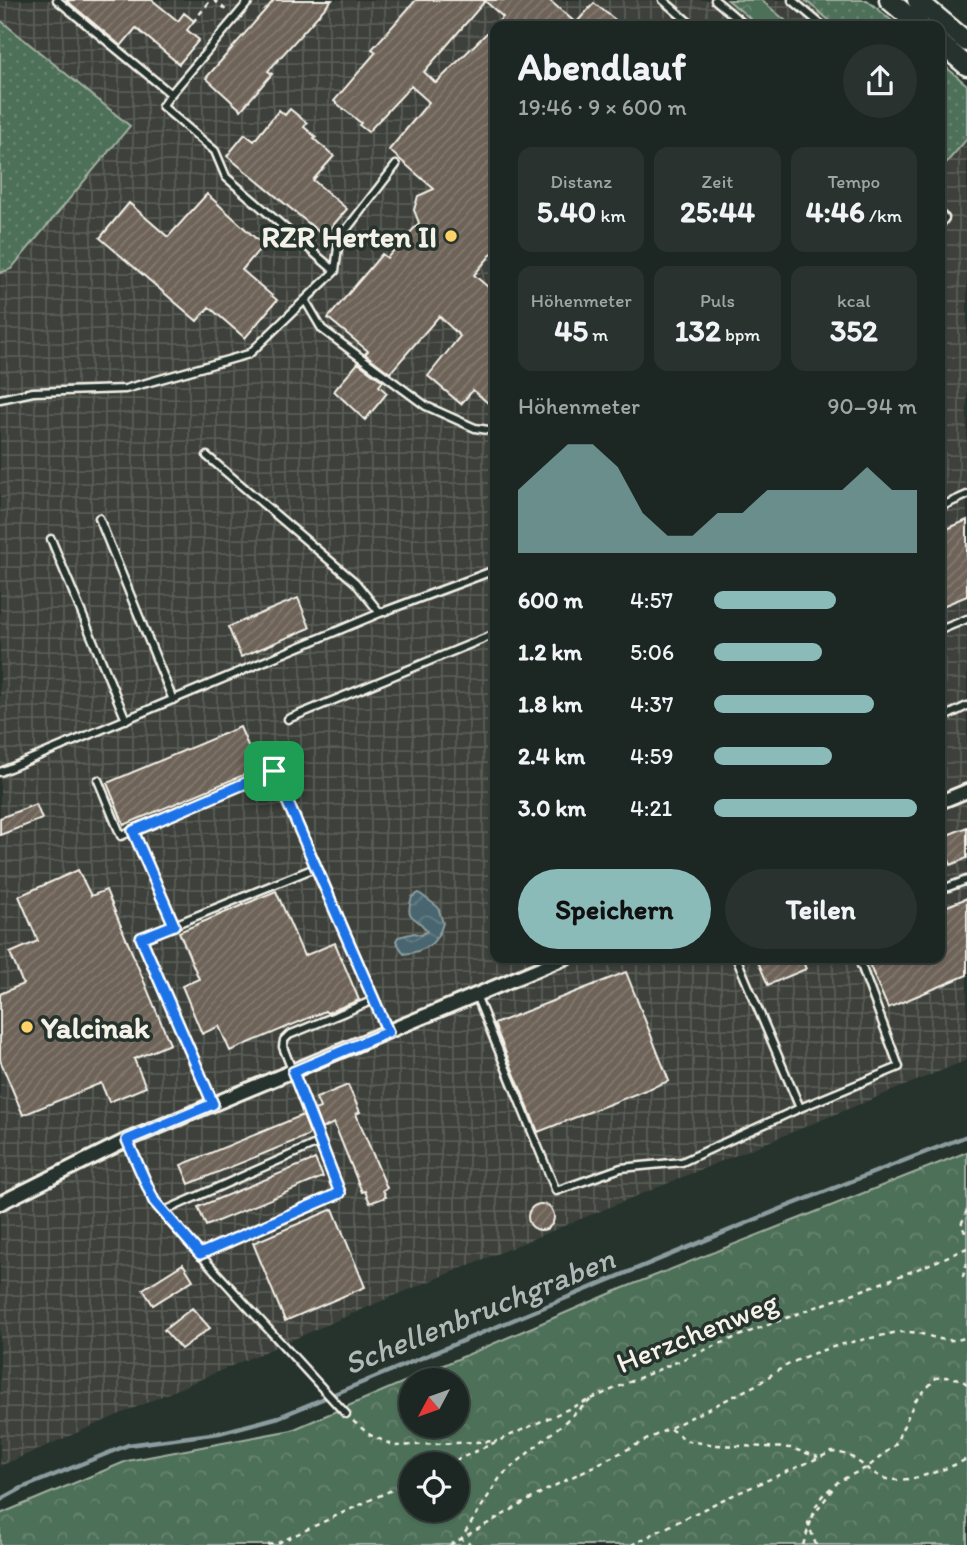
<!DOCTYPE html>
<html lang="de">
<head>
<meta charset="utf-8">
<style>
	body { margin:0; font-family:Itim,sans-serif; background:#29322f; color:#f1f3f6; height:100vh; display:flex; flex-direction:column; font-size:26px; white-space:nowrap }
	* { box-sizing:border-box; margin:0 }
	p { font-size:23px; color:#a0a5a5 }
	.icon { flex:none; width:38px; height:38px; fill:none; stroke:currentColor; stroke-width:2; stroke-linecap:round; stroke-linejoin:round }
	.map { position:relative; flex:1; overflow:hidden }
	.drawer { position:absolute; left:490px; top:21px; width:455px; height:942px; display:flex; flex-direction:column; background:#1c2622; border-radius:14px; box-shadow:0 2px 5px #0004,0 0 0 2px #3a4340 }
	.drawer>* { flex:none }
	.needle { width:46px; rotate:229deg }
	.tools { position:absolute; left:399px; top:1368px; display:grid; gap:14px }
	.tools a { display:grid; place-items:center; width:70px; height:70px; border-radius:50%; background:#1c2622; box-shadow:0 2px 5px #0004,0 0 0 2px #3a4340; font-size:35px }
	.pin { position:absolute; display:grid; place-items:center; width:60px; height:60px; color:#fff; margin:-30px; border-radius:14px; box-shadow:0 4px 10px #0006 }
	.round { display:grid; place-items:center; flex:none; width:74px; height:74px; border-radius:37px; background:#29322f }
	.head { display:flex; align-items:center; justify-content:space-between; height:119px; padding:0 28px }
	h1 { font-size:38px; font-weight:700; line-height:52px }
	.stats { display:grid; grid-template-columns:repeat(3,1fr); gap:10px; height:119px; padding:7px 28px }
	.stats div { display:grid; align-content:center; border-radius:14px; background:#29322f; text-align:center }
	.stats b { font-size:30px; font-weight:700 }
	.stats small { font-size:19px; font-weight:400 }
	.stats p { font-size:19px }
	.chart { height:196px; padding:14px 28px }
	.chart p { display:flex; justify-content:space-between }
	.chart svg { width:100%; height:126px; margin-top:7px; fill:#8bbbb9; opacity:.7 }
	.primary-button { display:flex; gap:14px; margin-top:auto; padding:14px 28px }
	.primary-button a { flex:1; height:80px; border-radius:42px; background:#8bbbb9; color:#111; font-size:28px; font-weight:700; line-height:80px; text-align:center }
	.primary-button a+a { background:#29322f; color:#f1f3f6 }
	ul { padding:0 28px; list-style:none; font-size:23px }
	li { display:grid; grid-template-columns:112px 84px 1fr; align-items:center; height:52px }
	li i { height:18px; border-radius:9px; background:#8bbbb9 }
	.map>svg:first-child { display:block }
	.industrial { fill:url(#industrial-grid) }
	.green { fill:url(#green-dots); stroke:#a1b0a0; stroke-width:2 }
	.forest { fill:url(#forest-crowns); stroke:#a1b0a0; stroke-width:2; fill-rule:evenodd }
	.water { fill:url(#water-waves); stroke:#8d9d9f; stroke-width:2 }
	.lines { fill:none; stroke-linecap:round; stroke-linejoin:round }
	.stream { stroke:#8d9d9f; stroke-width:4.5 }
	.building { fill:url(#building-hatch); stroke:#f4f1e8; stroke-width:2; fill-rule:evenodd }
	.lane-casing { stroke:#f4f1e8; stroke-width:11 }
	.street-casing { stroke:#f4f1e8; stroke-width:18 }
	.secondary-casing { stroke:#f4f1e8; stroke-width:23 }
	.path { stroke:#f4f1e8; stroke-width:2.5; stroke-dasharray:5 5; stroke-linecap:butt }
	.lane { stroke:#26332d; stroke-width:6 }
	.street { stroke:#26332d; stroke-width:12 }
	.secondary { stroke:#26332d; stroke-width:18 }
	.route-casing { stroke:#fff; stroke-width:14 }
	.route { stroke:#1a73e8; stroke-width:9 }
	.poi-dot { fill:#ffd166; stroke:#26332d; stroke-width:2.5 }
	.labels { text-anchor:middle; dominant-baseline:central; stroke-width:7; stroke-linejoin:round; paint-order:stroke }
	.poi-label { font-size:30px; font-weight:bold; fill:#f4f1e8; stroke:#26332d; text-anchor:end }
	.street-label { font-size:30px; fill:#f4f1e8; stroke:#26332d }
	.water-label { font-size:32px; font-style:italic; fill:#b0b9b8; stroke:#26332d }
</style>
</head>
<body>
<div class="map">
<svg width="967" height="1545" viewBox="0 0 967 1545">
	<defs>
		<pattern id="industrial-grid" width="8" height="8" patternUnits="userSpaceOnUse" patternTransform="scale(1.75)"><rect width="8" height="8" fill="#3c413a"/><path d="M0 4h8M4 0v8" fill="none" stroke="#595d56"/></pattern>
		<pattern id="green-dots" width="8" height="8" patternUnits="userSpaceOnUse" patternTransform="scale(1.75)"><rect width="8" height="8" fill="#4e6f59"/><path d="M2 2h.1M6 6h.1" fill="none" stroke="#688471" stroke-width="1.8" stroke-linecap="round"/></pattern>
		<pattern id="forest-crowns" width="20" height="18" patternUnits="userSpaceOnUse" patternTransform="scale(1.75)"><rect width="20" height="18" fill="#4e6f59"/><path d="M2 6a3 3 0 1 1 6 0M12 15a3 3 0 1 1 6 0" fill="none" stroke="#688471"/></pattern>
		<pattern id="water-waves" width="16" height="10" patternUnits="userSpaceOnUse" patternTransform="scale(1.75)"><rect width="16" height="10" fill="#49656f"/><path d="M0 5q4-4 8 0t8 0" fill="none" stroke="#647c84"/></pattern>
		<pattern id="building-hatch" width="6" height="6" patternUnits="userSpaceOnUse" patternTransform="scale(1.75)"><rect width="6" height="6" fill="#6e6358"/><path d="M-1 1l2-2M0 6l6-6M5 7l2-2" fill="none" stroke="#837a70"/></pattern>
	</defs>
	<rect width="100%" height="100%" fill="#26332d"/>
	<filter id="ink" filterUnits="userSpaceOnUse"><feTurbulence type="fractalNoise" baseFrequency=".0143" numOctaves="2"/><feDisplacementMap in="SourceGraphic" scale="14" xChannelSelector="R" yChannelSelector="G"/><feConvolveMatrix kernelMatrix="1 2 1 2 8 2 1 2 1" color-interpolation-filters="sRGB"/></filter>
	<g filter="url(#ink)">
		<path class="industrial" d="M 0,0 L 868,0 L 899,26 L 495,26 L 495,957 L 940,957 L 940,61 L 967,84 L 967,1060 L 377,1303 L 0,1466 Z"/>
		<path class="green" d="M 805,0 L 867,0 L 898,26 L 836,26 Z
			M 0,20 L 130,126 L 11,269 L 0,273 Z
			M 940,62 L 967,85 L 967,139 L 940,170 L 940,87 L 943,84 L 940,81 Z"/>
		<path class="forest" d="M 728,0 L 761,0 L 792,26 L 759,26 Z
			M 967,1152 L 967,1545 L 0,1545 L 0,1514 L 127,1461 L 292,1430 L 621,1289 ZM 411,1381 L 457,1381 L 457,1426 L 411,1426 ZM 411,1465 L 457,1465 L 457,1510 L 411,1510 Z"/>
		<path class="water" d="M 419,893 L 438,907 L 443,923 C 437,944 426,951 404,954 L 396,941 L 398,937 L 414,933 L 421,935 L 427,931 C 415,913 404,922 412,897 Z"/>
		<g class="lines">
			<path class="stream" d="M 0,1500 L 22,1488 L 128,1445 L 219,1433 L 279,1417 L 783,1208 L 967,1136"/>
		</g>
		<path class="building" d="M 66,0 L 152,0 L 178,21 L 184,13 L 194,21 L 187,30 L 199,40 L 179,64 L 136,28 L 121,46 Z
			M 274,0 L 332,0 L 268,71 L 272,74 L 241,110 L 206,78 Z
			M 416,0 L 549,0 L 576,23 L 594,3 L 623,26 L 495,26 L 495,250 L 474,275 L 495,293 L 495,395 L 488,403 L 473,390 L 461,404 L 428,376 L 460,336 L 439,316 L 390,373 L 365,354 L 368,351 L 328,318 L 382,254 L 387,258 L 419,223 L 414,210 L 418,196 L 434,189 L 389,150 L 429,102 L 411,86 L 368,132 L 359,125 L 361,123 L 334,101 L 376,52 L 372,49 ZM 485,1 L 503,17 L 436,83 L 424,72 Z
			M 290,109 L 307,123 L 304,127 L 316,137 L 314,139 L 334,156 L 313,180 L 347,209 L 324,236 L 227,156 L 245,134 L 254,141 L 279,110 L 285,115 Z
			M 207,194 L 263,245 L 242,270 L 277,300 L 245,338 L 209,307 L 197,321 L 100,238 L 129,203 L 168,237 Z
			M 358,363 L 383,381 L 379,386 L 387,393 L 365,420 L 334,391 Z
			M 967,520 L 967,596 L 940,607 L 940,532 Z
			M 298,598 L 310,628 L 241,657 L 228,627 Z
			M 240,727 L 258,769 L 124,825 L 107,783 Z
			M 36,804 L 42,819 L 0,835 L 0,818 Z
			M 967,827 L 967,858 L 951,865 L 940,838 Z
			M 78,870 L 91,896 L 106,890 L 170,1044 L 134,1059 L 146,1087 L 109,1102 L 101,1083 L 23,1115 L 0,1060 L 0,994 L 23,984 L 10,953 L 38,941 L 19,896 Z
			M 276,891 L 304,956 L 335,943 L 359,1000 L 327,1013 L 325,1011 L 230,1051 L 219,1026 L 202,1034 L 182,986 L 199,979 L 179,932 Z
			M 967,898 L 967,975 L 888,1008 L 866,957 L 940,957 L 940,909 Z
			M 756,957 L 801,957 L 806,969 L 768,985 Z
			M 626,972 L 669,1081 L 538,1132 L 494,1024 Z
			M 348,1085 L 360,1112 L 356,1114 L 387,1188 L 383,1190 L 386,1197 L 370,1203 L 365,1191 L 362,1192 L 334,1123 L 321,1129 L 314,1110 L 320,1108 L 316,1098 Z
			M 303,1115 L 310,1133 L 307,1136 L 189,1184 L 181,1165 Z
			M 315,1159 L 323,1177 L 206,1226 L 198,1207 Z
			M528 1217a13 13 0 1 1 26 0a13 13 0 1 1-26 0Z
			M 333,1209 L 365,1287 L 285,1321 L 253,1243 Z
			M 183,1264 L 193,1280 L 153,1305 L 143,1289 Z
			M 192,1308 L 210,1328 L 181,1349 L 164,1330 Z"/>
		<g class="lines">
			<g class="lane-casing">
				<path id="lane" d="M 663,0 L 693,26
					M 715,0 L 746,26
					M 792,0 L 823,26
					M 171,94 L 250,0
					M 940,214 L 945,218 L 940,225
					M 335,271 L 339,239 L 396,165
					M 305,300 L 322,329 L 426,406 L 475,428 L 495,431
					M 0,399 L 33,392 L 125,389 L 249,354 L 335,271 L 226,177 L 215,151 L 162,106 L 171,94 L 57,0
					M 207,456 L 355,582 L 380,613
					M 940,507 L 967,495
					M 99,518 L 173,700
					M 51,539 L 126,720
					M 940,630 L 967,619
					M 288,719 L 495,634
					M 940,719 L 967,706
					M 0,772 L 380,613 L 495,570
					M 98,780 L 121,836 L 133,831 L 174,925 L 141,938 L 213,1104
					M 133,831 L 274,771 L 317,867 L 174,925
					M 317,867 L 388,1032
					M 940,890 L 967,880
					M 736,957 L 800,1108 L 899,1067 L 858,957
					M 476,995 L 556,1191 L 621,1168 L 682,1162 L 800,1108
					M 127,1140 L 154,1201 L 172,1224 L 346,1414
					M 162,1212 L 320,1142 L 283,1047 L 284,1040 L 289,1035 L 374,1000
					M 200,1254 L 340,1193 L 320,1142"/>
			</g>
			<g class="street-casing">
				<path id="street" d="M 940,802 L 967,791
					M 0,1203 L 127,1140 L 567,957"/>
			</g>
			<g class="secondary-casing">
				<path id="secondary" d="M 889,0 L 920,26
					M 917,0 L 967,42
					M 940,43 L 967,66"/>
			</g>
			<path class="path" d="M 214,0 L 227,11
				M 193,22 L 211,0
				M 967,1210 L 961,1225 L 967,1235
				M 967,1263 L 963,1276 L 967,1280
				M 353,1421 L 370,1435 L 395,1446 L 497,1441
				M 670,1429 L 688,1441 L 716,1445 L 791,1448 L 818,1457
				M 446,1465 C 545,1419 643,1375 744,1334 C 818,1305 894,1281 967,1248
				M 268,1545 L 278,1543 L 411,1481
				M 450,1545 L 550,1488 L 760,1383 C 794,1356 834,1345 876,1337 C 885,1335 894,1332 903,1332 C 925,1330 942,1347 967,1337
				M 472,1545 L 461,1539 L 501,1476 L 593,1398
				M 631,1545 L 722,1500 L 832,1452 C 853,1452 864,1469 881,1477 C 901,1487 948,1469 967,1459
				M 803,1545 L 816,1506 L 822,1496 L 839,1481 L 868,1467 L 895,1445 L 915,1401 L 936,1378 L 946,1377 L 960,1379 L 967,1384
				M 816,1545 L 808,1523 L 837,1483"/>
			<use href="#lane" class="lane"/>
			<use href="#street" class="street"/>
			<use href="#secondary" class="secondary"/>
		</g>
	</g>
	<g class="lines" filter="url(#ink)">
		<g class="route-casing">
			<path id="route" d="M 274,771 L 388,1032 L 293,1072 L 340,1193 L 200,1254 L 154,1201 L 127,1140 L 213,1104 L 141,938 L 174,925 L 133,831 Z"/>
		</g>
		<use href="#route" class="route"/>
	</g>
	<g class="poi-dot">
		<circle cx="451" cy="236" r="7"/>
		<circle cx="27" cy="1027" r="7"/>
	</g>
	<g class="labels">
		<g class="poi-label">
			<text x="437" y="236">RZR Herten II</text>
			<text x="41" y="1027" text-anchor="start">Yalcinak</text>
		</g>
		<g class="street-label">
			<text transform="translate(697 1332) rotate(-22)">Herzchenweg</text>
		</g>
		<g class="water-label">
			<text transform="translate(479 1311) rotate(-22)">Schellenbruchgraben</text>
		</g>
	</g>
</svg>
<div class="tools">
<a><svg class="needle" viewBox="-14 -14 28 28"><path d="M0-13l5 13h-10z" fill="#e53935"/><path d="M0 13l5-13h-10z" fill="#a0a5a5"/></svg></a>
<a><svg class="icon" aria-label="locate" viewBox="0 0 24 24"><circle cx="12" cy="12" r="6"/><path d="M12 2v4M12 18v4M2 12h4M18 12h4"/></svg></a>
</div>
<div class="pin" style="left:274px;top:771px;background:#1e9e55"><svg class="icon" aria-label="arrive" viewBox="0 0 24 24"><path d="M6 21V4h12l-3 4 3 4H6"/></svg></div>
<section class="drawer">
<div class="head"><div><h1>Abendlauf</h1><p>19:46 · 9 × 600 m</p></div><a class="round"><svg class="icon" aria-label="share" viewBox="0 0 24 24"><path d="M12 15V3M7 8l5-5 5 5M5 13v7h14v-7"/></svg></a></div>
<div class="stats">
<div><p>Distanz</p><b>5.40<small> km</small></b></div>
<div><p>Zeit</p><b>25:44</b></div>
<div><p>Tempo</p><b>4:46<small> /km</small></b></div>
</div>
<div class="stats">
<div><p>Höhenmeter</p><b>45<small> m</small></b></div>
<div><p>Puls</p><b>132<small> bpm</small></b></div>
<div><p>kcal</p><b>352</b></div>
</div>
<div class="chart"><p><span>Höhenmeter</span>90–94 m</p>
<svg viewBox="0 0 160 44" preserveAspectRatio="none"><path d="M0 44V22L10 14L20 6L30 6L40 14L50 30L60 38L70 38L80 30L90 30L100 22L110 22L120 22L130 22L140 14L150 22L160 22V44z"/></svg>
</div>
<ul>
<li><b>600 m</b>4:57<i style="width:60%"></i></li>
<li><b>1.2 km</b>5:06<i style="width:53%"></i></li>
<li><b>1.8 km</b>4:37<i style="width:79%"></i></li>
<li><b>2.4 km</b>4:59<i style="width:58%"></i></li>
<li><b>3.0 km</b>4:21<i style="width:100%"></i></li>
</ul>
<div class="primary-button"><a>Speichern</a><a>Teilen</a></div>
</section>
</div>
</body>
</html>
